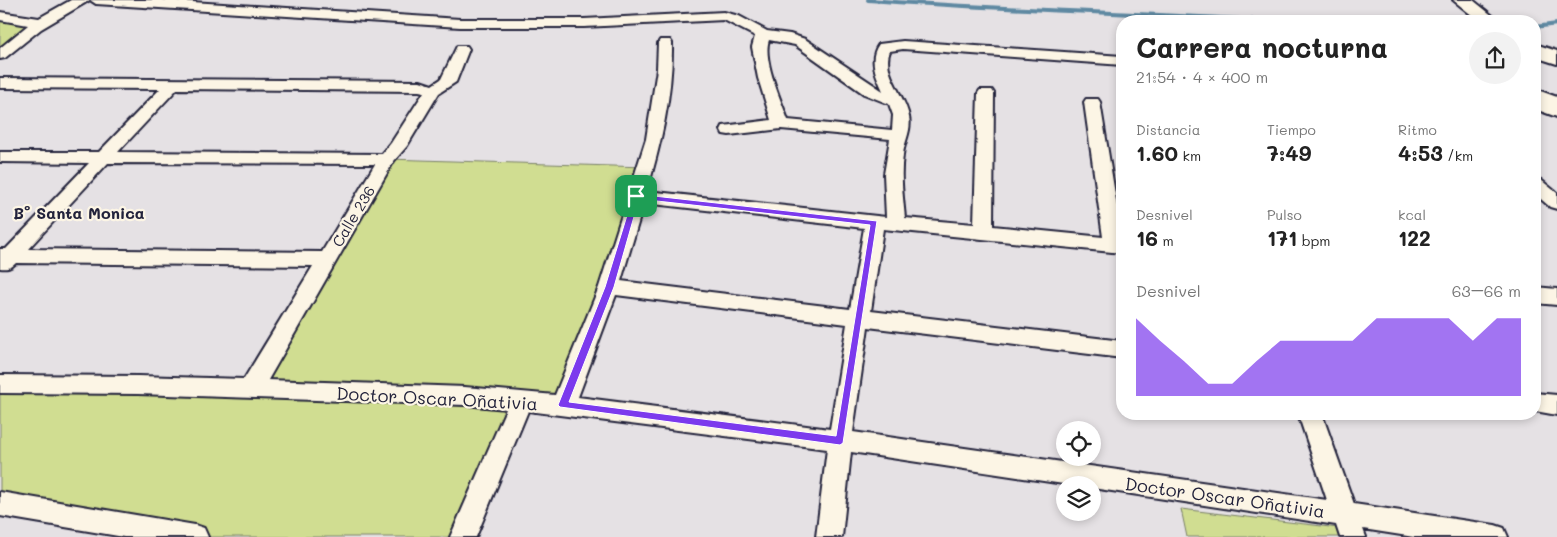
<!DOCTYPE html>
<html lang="es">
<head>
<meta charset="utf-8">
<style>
	body { margin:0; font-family:Mali,sans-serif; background:#f2f2f2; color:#222; height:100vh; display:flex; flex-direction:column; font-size:19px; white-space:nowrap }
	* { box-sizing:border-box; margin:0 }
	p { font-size:16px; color:#767676 }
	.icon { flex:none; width:28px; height:28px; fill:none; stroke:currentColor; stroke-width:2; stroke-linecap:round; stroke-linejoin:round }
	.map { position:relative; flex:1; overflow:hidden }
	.drawer { position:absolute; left:1116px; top:15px; width:425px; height:405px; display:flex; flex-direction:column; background:#fff; border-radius:20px; box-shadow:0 2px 8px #0003 }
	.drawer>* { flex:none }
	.buttons { position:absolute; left:1056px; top:421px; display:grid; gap:10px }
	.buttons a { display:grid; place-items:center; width:45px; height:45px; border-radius:50%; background:#fff; box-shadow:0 2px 8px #0003; font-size:25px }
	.pin { position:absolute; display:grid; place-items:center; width:42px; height:42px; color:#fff; margin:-21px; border-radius:10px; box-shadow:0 2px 8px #0006 }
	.round { display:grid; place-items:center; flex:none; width:52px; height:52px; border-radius:26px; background:#f2f2f2 }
	.headline { display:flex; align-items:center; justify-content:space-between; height:85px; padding:0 20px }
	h1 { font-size:28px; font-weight:700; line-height:38px }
	.metrics { display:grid; grid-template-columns:repeat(3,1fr); gap:8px; height:85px; padding:5px 20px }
	.metrics div { display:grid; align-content:center }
	.metrics b { font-size:21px; font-weight:700 }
	.metrics small { font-size:14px; font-weight:400 }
	.metrics p { font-size:14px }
	.chart { height:140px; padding:10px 20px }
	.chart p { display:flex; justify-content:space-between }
	.chart svg { width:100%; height:90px; margin-top:5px; fill:#7c3aed; opacity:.7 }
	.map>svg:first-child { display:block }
	.green { fill:#d0dd91; stroke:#798066 }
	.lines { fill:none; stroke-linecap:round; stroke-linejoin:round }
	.stream { stroke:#5e89a2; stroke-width:4 }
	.minor-casing { stroke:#22223b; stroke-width:4 }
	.major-casing { stroke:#22223b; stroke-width:4 }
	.path { stroke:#22223b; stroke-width:2.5; stroke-dasharray:1 3; stroke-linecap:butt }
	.minor { fill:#fcf5e5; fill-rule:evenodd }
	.major { fill:#fcf5e5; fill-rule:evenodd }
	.route { fill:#7c3aed; stroke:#fff; fill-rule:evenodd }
	.labels { text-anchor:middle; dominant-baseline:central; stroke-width:4.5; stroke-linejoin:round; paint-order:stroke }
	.street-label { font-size:15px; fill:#22223b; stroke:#fcf5e5 }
	.neighbourhood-label { font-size:16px; font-weight:bold; fill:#22223b; stroke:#fcf5e5 }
	.near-street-label { font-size:18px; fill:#22223b; stroke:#fcf5e5 }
</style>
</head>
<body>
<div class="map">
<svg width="1557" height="537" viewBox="0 0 1557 537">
	<rect width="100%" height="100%" fill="#e5e1e4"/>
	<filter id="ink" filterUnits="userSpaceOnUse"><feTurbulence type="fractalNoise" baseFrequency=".02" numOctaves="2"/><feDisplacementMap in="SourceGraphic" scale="10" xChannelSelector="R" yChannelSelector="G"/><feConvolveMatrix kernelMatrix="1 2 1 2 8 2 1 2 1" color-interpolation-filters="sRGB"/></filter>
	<g filter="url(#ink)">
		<path class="green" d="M 0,16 L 42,23 L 0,54 Z
			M 387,159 L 645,167 L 563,405 L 520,403 L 463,537 L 201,537 L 0,503 L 0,384 L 250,389 Z
			M 1181,509 L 1338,528 L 1341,537 L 1187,537 Z"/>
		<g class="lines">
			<path class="stream" d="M 868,0 C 1004,10 1141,13 1277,21
				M 1535,27 L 1557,24"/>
			<g class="minor-casing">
				<path id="minor" d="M 71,0 L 161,0 L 460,19 L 584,19 L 724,12 L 739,16 L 767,31 L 790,34 L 805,39 L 883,91 C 876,75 868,59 879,44 L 903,41 L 1122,56 L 1122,65 L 903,49 L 890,51 C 881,73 906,96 909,117 C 912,130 904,142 903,155 C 900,176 903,197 905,218 L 974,224 L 978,93 L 980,90 L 992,90 L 994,93 L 993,226 L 1103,237 L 1084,102 L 1086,99 L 1098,99 L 1100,102 L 1122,237 L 1122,253 L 883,229 L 871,311 L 1122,341 L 1122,358 L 868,327 L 853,432 L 1327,500 L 1298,414 L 1322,414 L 1354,504 L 1495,525 L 1504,528 L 1508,537 L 1414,537 L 1363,529 L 1366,537 L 1340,537 L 1336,525 L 1092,488 L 1092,485 L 1070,485 L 851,452 L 842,537 L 816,537 L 827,449 L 528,411 L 476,537 L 450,537 L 506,409 L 465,405 L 138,394 L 0,393 L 0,375 L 138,376 L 244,379 L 313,266 L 16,263 C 11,268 7,269 0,268 L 0,249 L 6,249 L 89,163 L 0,162 L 0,152 L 99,152 L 160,89 L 0,88 L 0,78 L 420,81 L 432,85 L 441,79 L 457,46 L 467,46 L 469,49 L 456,82 L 439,93 L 407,146 L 394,161 L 268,380 L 465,387 L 555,395 L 599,287 L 646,139 L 657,69 L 658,43 L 660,40 L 670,40 L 672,43 C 673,94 661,143 647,191 L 886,217 L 884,174 L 890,139 L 781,129 L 729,135 L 723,134 L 721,130 L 723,126 L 771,120 L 758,78 L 752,47 L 755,36 L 724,20 L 584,27 L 460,27 L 96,4 L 90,0 L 41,29 L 5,58 L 0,59 L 0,48 L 28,25 L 0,20 L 0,12 L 39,18 ZM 769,40 L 795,45 L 864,94 L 889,104 L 893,115 L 892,130 L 788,120 C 781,100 762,59 769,40 ZM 177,89 L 419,91 L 424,92 L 391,143 L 382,154 L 118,152 ZM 108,163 L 375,164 L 322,252 L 28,249 ZM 644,203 L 864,228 L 850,309 L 621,281 ZM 616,295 L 847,324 L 830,429 L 578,397 Z
					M 1535,98 L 1557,106 L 1557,117 L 1535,109 Z
					M 1535,178 L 1541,180 L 1557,193 L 1557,209 L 1550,207 L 1535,194 Z
					M 1535,287 L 1557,289 L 1557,305 L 1535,303 Z
					M 1535,393 L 1557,395 L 1557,415 L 1535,411 Z
					M 0,492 L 195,525 L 204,528 L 208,537 L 124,537 L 0,516 Z"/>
			</g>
			<g class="major-casing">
				<path id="major" d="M 1453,0 L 1473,0 L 1499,21 L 1479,21 Z
					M 1535,44 L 1557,51 L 1557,64 L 1535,57 Z
					M 1535,89 L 1557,97 L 1557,111 L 1535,103 Z"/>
			</g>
			<path class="path" d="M 1457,16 L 1463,21"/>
			<use href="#minor" class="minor"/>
			<use href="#major" class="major"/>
		</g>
	</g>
	<path class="route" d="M 636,194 L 877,221 L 843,443 L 840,445 L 560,407 L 558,405 L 605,287 L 633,196 ZM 639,199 L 870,225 L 836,436 L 569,402 L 614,287 Z"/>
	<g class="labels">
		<g class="street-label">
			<text transform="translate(353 216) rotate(-59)">Calle 236</text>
		</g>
		<g class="neighbourhood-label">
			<text x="79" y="212">B° Santa Monica</text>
		</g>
		<g class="near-street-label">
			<text transform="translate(437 398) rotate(3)">Doctor Oscar Oñativia</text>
			<text transform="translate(1225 497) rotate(8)">Doctor Oscar Oñativia</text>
		</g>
	</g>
</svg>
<div class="buttons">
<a><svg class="icon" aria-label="locate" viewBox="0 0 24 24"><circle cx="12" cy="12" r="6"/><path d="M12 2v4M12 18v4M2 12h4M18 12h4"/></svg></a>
<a><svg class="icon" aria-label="layers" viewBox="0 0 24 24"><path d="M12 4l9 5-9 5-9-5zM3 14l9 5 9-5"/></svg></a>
</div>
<div class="pin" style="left:636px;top:196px;background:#1e9e55"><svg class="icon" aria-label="arrive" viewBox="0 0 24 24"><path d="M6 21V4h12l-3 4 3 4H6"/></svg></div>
<section class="drawer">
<div class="headline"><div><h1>Carrera nocturna</h1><p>21:54 · 4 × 400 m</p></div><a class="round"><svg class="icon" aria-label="share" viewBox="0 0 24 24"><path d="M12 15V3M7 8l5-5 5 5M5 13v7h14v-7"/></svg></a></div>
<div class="metrics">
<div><p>Distancia</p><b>1.60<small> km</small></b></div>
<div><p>Tiempo</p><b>7:49</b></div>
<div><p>Ritmo</p><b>4:53<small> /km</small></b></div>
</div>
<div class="metrics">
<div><p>Desnivel</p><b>16<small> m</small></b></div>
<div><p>Pulso</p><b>171<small> bpm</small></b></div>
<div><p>kcal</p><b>122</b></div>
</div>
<div class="chart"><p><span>Desnivel</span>63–66 m</p>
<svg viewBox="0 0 160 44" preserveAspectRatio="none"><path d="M0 44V6L10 17L20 27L30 38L40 38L50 27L60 17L70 17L80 17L90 17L100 6L110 6L120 6L130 6L140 17L150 6L160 6V44z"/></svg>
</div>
</section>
</div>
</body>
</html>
